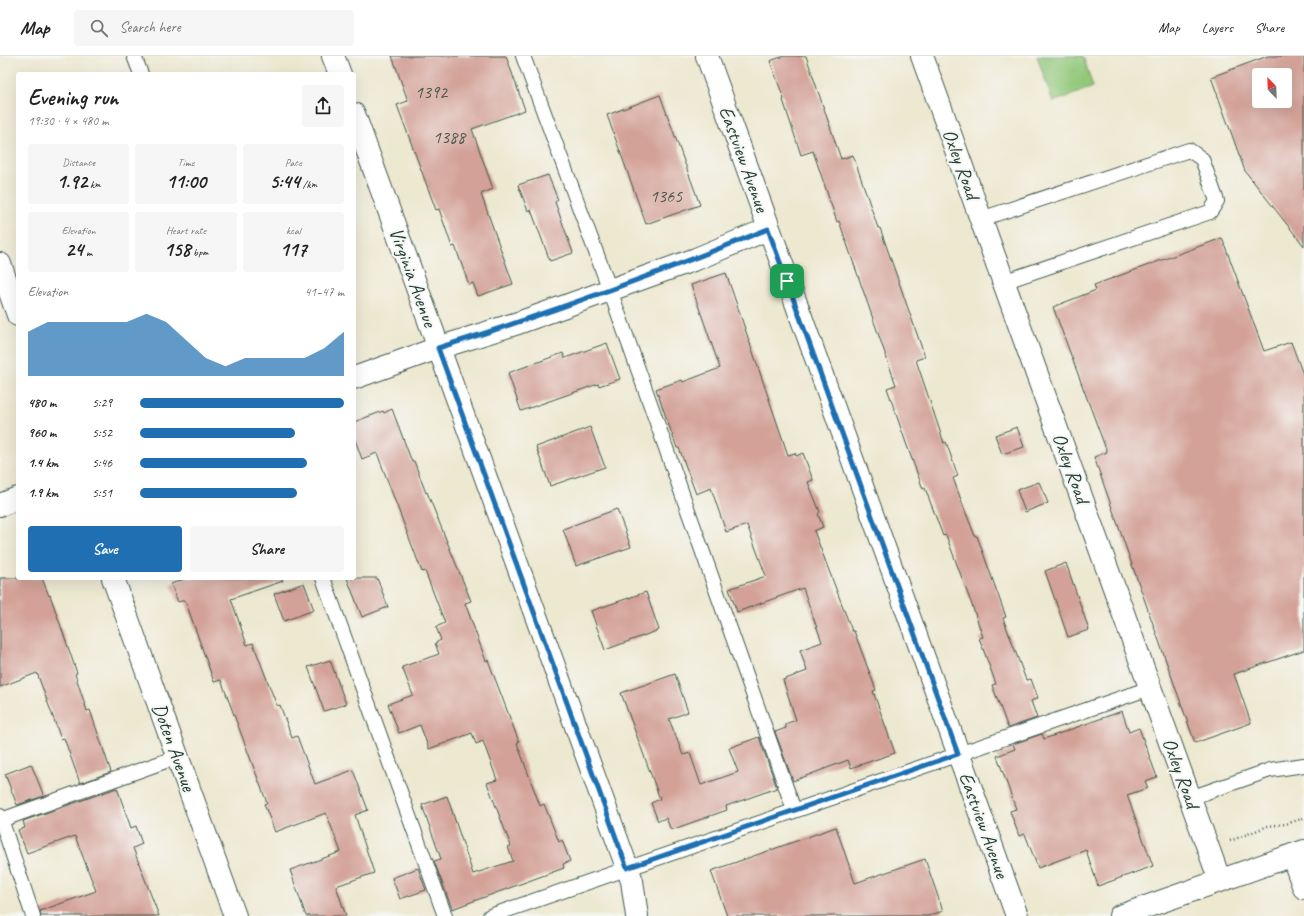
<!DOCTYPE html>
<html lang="en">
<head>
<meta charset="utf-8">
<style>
	body { margin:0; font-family:Caveat,sans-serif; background:#f6f6f6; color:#222; height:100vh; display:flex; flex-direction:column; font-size:15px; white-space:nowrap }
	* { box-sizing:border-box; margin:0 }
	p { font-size:13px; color:#767676 }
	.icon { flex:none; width:22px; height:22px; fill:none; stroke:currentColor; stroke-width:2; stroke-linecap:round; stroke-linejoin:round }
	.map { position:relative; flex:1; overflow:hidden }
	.sheet { position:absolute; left:16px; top:16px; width:340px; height:508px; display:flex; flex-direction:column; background:#fff; border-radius:4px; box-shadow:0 4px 16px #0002 }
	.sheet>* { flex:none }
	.needle { width:26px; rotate:337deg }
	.controls { position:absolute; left:1252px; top:12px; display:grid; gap:8px }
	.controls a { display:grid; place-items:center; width:40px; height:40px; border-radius:4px; background:#fff; box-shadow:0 4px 16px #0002; font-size:20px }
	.pin { position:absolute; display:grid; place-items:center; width:34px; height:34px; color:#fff; margin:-17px; border-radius:8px; box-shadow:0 2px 6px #0006 }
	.round { display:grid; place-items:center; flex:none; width:42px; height:42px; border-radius:4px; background:#f6f6f6 }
	.overview { display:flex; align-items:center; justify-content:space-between; height:68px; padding:0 12px }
	h1 { font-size:22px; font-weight:800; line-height:30px }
	.stats { display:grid; grid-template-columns:repeat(3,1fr); gap:6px; height:68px; padding:4px 12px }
	.stats div { display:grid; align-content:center; border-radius:4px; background:#f6f6f6; text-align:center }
	.stats b { font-size:20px; font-weight:800 }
	.stats small { font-size:11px; font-weight:400 }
	.stats p { font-size:11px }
	.chart { height:112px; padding:8px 12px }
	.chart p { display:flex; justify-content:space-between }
	.chart svg { width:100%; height:72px; margin-top:4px; fill:#1f6fb2; opacity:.7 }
	.cta { display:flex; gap:8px; margin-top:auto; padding:8px 12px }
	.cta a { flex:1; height:46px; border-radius:4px; background:#1f6fb2; color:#fff; font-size:16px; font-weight:800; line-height:46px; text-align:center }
	.cta a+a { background:#f6f6f6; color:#222 }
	ul { padding:0 12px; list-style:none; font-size:13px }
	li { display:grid; grid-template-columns:64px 48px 1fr; align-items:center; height:30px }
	li i { height:10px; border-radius:5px; background:#1f6fb2 }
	header { display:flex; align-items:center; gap:24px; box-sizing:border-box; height:56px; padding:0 20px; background:#fff; border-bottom:1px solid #e0e0e0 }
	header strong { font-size:19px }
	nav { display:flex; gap:22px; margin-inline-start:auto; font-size:14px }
	.search { width:280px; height:36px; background:#f6f6f6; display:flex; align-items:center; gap:10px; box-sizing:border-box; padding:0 14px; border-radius:4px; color:#767676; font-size:15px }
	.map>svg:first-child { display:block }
	.green { fill:#92c87a; stroke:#588257 }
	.building { fill:#d3a197; fill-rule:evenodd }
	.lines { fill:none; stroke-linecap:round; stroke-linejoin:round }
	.service-casing { stroke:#3e574b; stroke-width:16 }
	.minor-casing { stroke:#3e574b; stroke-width:24 }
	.tertiary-casing { stroke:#3e574b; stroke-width:24 }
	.path { stroke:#3e574b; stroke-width:2.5; stroke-dasharray:1 3; stroke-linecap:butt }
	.service { stroke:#fff; stroke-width:14 }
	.minor { stroke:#fff; stroke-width:22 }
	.tertiary { stroke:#fff; stroke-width:22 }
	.route-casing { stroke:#fff; stroke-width:8 }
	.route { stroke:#1f6fb2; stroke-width:5 }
	.labels { text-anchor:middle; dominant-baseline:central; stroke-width:4; stroke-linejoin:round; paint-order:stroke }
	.number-label { font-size:18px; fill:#4c564d }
	.street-label { font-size:20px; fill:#1f3d34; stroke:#f6f6f2 }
</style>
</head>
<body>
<header>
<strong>Map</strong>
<div class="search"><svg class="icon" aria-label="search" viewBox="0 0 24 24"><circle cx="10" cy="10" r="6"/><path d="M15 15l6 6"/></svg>Search here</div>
<nav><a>Map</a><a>Layers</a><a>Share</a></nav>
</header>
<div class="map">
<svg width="1304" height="860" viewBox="0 0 1304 860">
	<rect width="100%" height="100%" fill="#f6f6f2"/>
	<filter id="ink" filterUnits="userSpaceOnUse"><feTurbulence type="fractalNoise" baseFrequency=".025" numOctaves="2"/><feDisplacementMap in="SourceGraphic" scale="8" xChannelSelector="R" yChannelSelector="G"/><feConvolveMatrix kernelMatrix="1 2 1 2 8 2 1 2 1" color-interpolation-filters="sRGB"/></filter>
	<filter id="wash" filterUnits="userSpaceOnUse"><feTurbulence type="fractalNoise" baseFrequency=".012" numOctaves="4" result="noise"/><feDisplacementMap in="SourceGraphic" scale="16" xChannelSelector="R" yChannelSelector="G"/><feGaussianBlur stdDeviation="0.9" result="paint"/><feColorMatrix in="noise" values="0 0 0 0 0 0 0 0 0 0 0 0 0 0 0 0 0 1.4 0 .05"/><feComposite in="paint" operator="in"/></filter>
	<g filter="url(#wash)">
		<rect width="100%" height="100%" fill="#ede8d0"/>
		<path class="green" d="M 1037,0 L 1083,0 L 1093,31 L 1053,46 Z"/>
		<g id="blocks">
			<path class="building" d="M 392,0 L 506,0 L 525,54 L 472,73 L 493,133 L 481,138 L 513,228 L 478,240 L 473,227 L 469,229 L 455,190 L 452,191 L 439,153 L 436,154 L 397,49 L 408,45 Z
				M 784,0 L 806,0 L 841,103 L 853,99 L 878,172 L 880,172 L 925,301 L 916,304 L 944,387 L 946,386 L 958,420 L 953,422 L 964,452 L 975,480 L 977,480 L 1006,561 L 1003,562 L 1026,624 L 1031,623 L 1038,642 L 1031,645 L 1037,662 L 1008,672 L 992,629 L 996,628 L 979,582 L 983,581 L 973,552 L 946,479 L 943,480 L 925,432 L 923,433 L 906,387 L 887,332 L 896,329 L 839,165 L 837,166 L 813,95 L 801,99 L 783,44 L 784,43 L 770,5 Z
				M 1268,0 L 1304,0 L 1304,190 L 1245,115 L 1211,21 ZM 1259,19 L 1285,19 L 1285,45 L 1259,45 Z
				M 660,39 L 700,149 L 646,168 L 607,59 Z
				M 548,119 L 558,144 L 555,146 L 573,197 L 550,205 L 531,154 L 528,155 L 518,129 Z
				M 1222,182 L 1264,295 L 1291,286 L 1304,321 L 1304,594 L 1234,618 L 1251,667 L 1195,687 L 1094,401 L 1107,396 L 1053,251 L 1096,234 L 1094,229 Z
				M 726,217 L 788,399 L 795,397 L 796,400 L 803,397 L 813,424 L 808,426 L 820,456 L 818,458 L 823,471 L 814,475 L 852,575 L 854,575 L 876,634 L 873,635 L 895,697 L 851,712 L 848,704 L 793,725 L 775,676 L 786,672 L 785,668 L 796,664 L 783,624 L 807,615 L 800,594 L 822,586 L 812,558 L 803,532 L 737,556 L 729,533 L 766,520 L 747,469 L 726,476 L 711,432 L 696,438 L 679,392 L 677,392 L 656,333 L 682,324 L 683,326 L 720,312 L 691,229 Z
				M 607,287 L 620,323 L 599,330 L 598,328 L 521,355 L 508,317 L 563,297 L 565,302 Z
				M 392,353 L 412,406 L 414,405 L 426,437 L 427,436 L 471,545 L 465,547 L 486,605 L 488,604 L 519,686 L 517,687 L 540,750 L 544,748 L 559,786 L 562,784 L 570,805 L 563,808 L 564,812 L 452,853 L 434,805 L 441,803 L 422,749 L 447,740 L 473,818 L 513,805 L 508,791 L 511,790 L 487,727 L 497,724 L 483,685 L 476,688 L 472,677 L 429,693 L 420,669 L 399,677 L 388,648 L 413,639 L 402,611 L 439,598 L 435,587 L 441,584 L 436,571 L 445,567 L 425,515 L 422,516 L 377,397 L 362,403 L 354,381 L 354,366 L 383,355 L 384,357 Z
				M 590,371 L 605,411 L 550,430 L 536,391 Z
				M 1017,371 L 1024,391 L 1002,398 L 995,379 Z
				M 1039,426 L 1048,447 L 1025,456 L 1017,434 Z
				M 617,453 L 631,491 L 576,510 L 563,473 Z
				M 1066,507 L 1089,574 L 1068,581 L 1045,515 Z
				M 0,522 L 42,522 L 49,540 L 50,539 L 77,617 L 75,618 L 87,655 L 90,654 L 111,716 L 80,727 L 64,682 L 61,683 L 37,617 L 0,631 Z
				M 187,522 L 282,522 L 283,525 L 231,543 L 247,589 L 253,587 L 277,650 L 280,649 L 292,682 L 297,680 L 315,728 L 353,714 L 368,754 L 355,759 L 374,817 L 336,830 L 346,860 L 306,860 L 290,814 L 341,796 L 326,757 L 275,776 L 264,748 L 267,747 L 221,624 L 214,626 L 185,544 L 178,546 L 171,528 Z
				M 347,522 L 377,522 L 388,551 L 362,561 Z
				M 304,527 L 314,554 L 284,565 L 274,538 Z
				M 646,536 L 659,574 L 605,594 L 591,555 Z
				M 330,604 L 346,648 L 324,655 L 308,611 Z
				M 675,618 L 688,656 L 669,663 L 683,699 L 690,697 L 701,729 L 738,716 L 729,692 L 759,681 L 777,732 L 726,750 L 727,754 L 671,774 L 666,762 L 658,765 L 651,747 L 660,743 L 621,637 Z
				M 1122,655 L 1129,676 L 1139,672 L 1157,721 L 1145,725 L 1148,732 L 1127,739 L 1153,810 L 1098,830 L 1086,794 L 1038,812 L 1025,778 L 1019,780 L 1010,755 L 1016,753 L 997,700 L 1015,693 L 1013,688 L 1042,678 L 1044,683 Z
				M 31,708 L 44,740 L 17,749 L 5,718 Z
				M 117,732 L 131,772 L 136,770 L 142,788 L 133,792 L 159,860 L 41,860 L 40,855 L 96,835 L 75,780 L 27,797 L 18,774 L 25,772 L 23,765 Z
				M 836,771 L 855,827 L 925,803 L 943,855 L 928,860 L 727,860 L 711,815 Z
				M 418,812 L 426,834 L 400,843 L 392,822 Z"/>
		</g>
	</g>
	<g filter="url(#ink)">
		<use href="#blocks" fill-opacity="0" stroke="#3e574b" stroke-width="1"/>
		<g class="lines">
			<g class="service-casing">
				<path id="service" d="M 134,0 L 141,18
					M 523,0 L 610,234 L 794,754
					M 981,163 L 1189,94 L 1202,103 L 1217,145 L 1210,156 L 1003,226
					M 323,522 L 445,860
					M 1190,742 L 1270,714 L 1304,709
					M 0,760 L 33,860
					M 1,764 L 177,701
					M 490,860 L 1150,632"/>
			</g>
			<g class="minor-casing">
				<path id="minor" d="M 333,0 L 340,18
					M 922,0 L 1220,825
					M 354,58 L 632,825 L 637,860
					M 0,208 L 18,259
					M 354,322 L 438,292 L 518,267 L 610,234 L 696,203 L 768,173
					M 0,449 L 18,442
					M 113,522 L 235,860
					M 1292,799 L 1304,832"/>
			</g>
			<g class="tertiary-casing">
				<path id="tertiary" d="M 707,0 L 1017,860
					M 1120,860 L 1304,795"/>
			</g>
			<path class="path" d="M 1230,785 L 1268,770 L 1286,768 L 1304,762"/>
			<use href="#service" class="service"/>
			<use href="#minor" class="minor"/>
			<use href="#tertiary" class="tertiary"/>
		</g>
	</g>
	<g class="lines" filter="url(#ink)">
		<g class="route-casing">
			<path id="route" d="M 768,173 L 958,698 L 627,812 L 438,292 C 550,257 660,217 768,173 Z"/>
		</g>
		<use href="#route" class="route"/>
	</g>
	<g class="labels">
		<g class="number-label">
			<text x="431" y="36">1392</text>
			<text x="449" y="81">1388</text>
			<text x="666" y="140">1365</text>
		</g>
		<g class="street-label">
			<text transform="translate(744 103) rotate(70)">Eastview Avenue</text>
			<text transform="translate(961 108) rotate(70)">Oxley Road</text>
			<text transform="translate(413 221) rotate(70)">Virginia Avenue</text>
			<text transform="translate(1071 412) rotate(70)">Oxley Road</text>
			<text transform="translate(174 691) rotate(70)">Doten Avenue</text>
			<text transform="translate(1181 717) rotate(70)">Oxley Road</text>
			<text transform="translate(984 769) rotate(70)">Eastview Avenue</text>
		</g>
	</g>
</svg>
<div class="controls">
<a><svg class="needle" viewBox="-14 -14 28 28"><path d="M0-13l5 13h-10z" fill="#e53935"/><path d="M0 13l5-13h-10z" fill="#767676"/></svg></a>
</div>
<div class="pin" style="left:787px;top:225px;background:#1e9e55"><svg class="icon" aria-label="arrive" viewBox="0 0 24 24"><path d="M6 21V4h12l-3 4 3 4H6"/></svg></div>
<section class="sheet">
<div class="overview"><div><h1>Evening run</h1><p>19:30 · 4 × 480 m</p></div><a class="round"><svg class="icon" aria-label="share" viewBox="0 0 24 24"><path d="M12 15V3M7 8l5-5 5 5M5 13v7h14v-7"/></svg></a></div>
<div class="stats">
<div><p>Distance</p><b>1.92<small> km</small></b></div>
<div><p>Time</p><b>11:00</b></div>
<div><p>Pace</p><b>5:44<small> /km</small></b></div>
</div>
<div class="stats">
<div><p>Elevation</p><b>24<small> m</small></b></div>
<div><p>Heart rate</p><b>158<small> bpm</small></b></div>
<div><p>kcal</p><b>117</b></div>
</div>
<div class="chart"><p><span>Elevation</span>41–47 m</p>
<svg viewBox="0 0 160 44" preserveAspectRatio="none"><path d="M0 44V17L10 11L20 11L30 11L40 11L50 11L60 6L70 11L80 22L90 33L100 38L110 33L120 33L130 33L140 33L150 27L160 17V44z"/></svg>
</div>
<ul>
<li><b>480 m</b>5:29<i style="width:100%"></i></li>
<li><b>960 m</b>5:52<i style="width:76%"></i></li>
<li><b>1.4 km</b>5:46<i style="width:82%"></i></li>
<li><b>1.9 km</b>5:51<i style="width:77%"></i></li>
</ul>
<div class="cta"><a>Save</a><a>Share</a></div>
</section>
</div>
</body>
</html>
